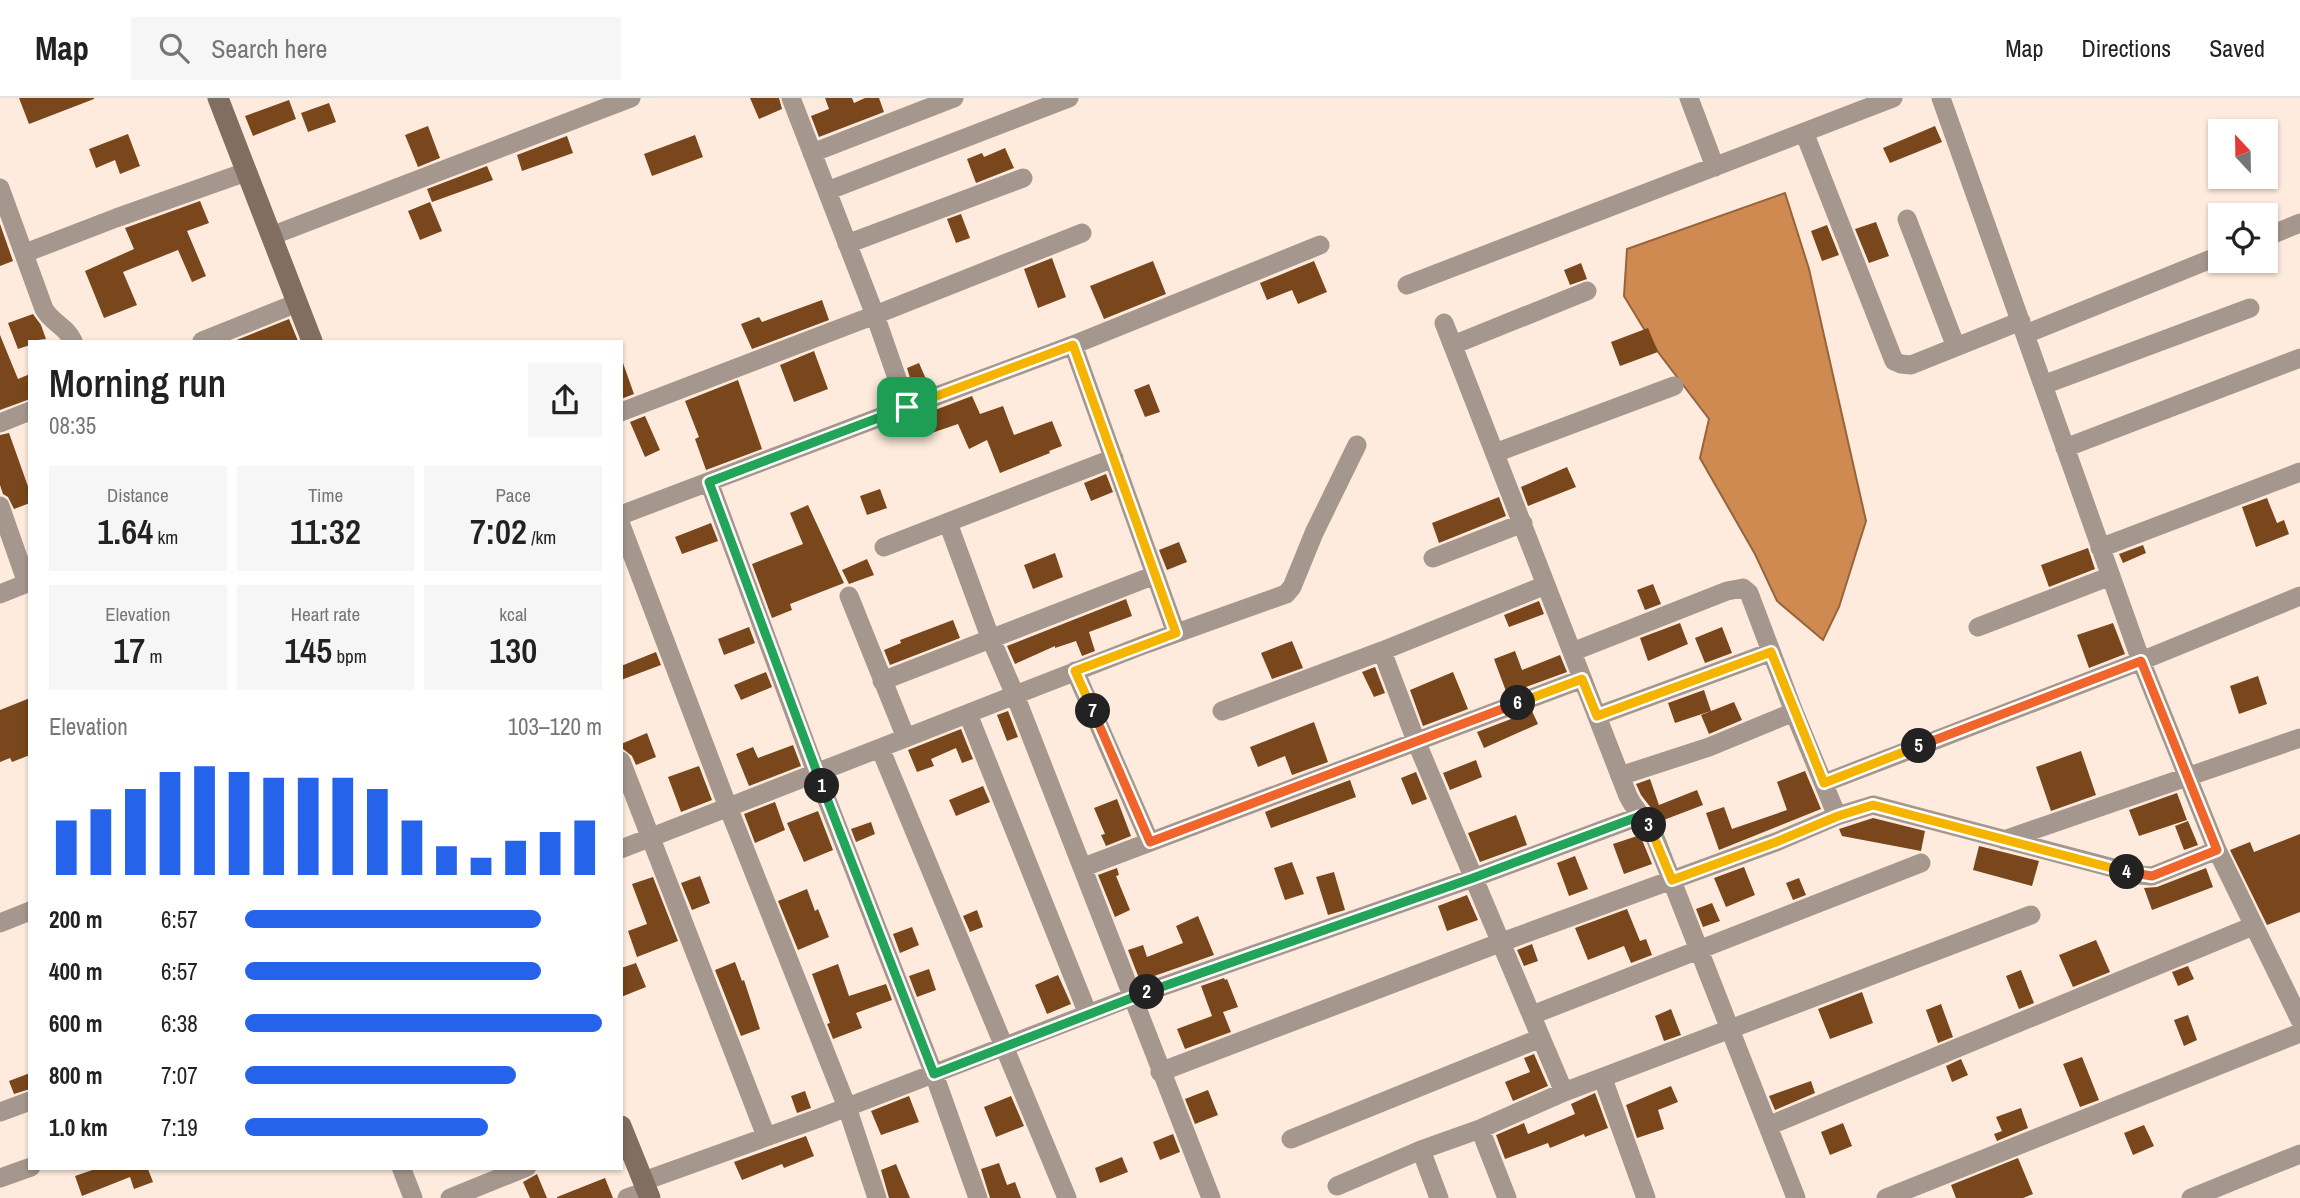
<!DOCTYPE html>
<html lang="en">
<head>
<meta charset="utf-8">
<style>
	body { margin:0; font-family:"Archivo Narrow",sans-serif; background:#f6f6f6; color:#222; height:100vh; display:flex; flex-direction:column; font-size:26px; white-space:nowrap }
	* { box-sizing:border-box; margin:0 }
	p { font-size:23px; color:#767676 }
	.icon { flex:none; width:38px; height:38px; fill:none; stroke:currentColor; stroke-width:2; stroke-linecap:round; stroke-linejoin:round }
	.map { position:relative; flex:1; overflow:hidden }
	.panel { position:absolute; left:28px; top:242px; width:595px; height:830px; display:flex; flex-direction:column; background:#fff; border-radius:0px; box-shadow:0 2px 5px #0004 }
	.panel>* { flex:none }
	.needle { width:46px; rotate:338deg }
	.fabs { position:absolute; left:2208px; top:21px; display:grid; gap:14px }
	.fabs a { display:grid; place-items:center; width:70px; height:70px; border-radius:0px; background:#fff; box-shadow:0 2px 5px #0004; font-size:35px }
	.pin { position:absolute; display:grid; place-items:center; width:60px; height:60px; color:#fff; margin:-30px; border-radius:14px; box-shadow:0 4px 10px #0006 }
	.km { position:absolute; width:35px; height:35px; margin:-18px; border-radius:50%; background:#222; color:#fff; font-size:19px; line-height:35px; text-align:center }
	.round { display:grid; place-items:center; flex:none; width:74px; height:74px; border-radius:0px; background:#f6f6f6 }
	.head { display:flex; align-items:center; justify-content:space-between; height:119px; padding:0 21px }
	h1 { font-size:38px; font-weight:600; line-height:52px }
	.figures { display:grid; grid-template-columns:repeat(3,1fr); gap:10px; height:119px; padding:7px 21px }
	.figures div { display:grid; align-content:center; border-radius:0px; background:#f6f6f6; text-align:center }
	.figures b { font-size:35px; font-weight:600 }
	.figures small { font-size:19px; font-weight:400 }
	.figures p { font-size:19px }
	.chart { height:196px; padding:14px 21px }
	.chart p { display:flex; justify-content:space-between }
	.chart svg { width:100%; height:126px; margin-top:7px; stroke:#2563eb; stroke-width:6 }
	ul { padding:0 21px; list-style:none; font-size:23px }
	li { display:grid; grid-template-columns:112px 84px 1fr; align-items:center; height:52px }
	li i { height:18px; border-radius:9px; background:#2563eb }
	header { display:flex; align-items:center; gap:42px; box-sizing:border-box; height:98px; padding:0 35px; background:#fff; border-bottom:2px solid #e0e0e0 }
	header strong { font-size:33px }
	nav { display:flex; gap:38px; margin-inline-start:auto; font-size:24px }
	.search { width:490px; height:63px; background:#f6f6f6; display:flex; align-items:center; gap:18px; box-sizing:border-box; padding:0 24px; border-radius:0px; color:#767676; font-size:26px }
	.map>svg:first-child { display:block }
	.water { fill:#cf8a51; stroke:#97643a; stroke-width:2 }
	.building { fill:#79471b }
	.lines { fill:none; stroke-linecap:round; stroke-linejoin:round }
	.street { stroke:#a5978e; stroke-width:19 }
	.secondary { stroke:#816e60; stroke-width:21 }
	.split-1-casing { stroke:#fff; stroke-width:14 }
	.split-2-casing { stroke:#fff; stroke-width:14 }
	.split-3-casing { stroke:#fff; stroke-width:14 }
	.split-4-casing { stroke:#fff; stroke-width:14 }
	.split-5-casing { stroke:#fff; stroke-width:14 }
	.split-6-casing { stroke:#fff; stroke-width:14 }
	.split-7-casing { stroke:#fff; stroke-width:14 }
	.split-8-casing { stroke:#fff; stroke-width:14 }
	.split-1 { stroke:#22a559; stroke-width:9 }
	.split-2 { stroke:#22a559; stroke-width:9 }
	.split-3 { stroke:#22a559; stroke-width:9 }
	.split-4 { stroke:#f5b400; stroke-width:9 }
	.split-5 { stroke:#f0652b; stroke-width:9 }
	.split-6 { stroke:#f5b400; stroke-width:9 }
	.split-7 { stroke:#f0652b; stroke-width:9 }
	.split-8 { stroke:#f5b400; stroke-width:9 }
</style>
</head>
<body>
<header>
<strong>Map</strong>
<div class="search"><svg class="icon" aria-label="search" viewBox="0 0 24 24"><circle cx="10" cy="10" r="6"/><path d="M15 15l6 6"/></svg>Search here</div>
<nav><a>Map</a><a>Directions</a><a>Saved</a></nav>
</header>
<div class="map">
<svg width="2300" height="1100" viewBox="0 0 2300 1100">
	<rect width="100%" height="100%" fill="#feebdd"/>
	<path class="water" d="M 1785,95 L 1809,171 L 1866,423 L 1839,509 L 1823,542 L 1777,503 L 1755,456 L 1700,360 L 1709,321 L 1658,254 L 1624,198 L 1627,151 Z"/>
	<path class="building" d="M 19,0 L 94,0 L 94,1 L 29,26 Z
		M 750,0 L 779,0 L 782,11 L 759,21 Z
		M 825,0 L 852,0 L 854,5 L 865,0 L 879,0 L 884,14 L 819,39 L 811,18 L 829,11 Z
		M 289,2 L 296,21 L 253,38 L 245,18 Z
		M 329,5 L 336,24 L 308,34 L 301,15 Z
		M 428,28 L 440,60 L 418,69 L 405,37 Z
		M 1935,28 L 1942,44 L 1890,65 L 1883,50 Z
		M 128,36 L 140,68 L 120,76 L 115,62 L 96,70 L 89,51 Z
		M 695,37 L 703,59 L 652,78 L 644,56 Z
		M 567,38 L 573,55 L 522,73 L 517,57 Z
		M 1005,50 L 1014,70 L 976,85 L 967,61 L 982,55 L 984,59 Z
		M 487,68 L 493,82 L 432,104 L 427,91 Z
		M 200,103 L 209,125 L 187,133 L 206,178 L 192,184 L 178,152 L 123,174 L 137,207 L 104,220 L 85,173 L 134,151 L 125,130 Z
		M 430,104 L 442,133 L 420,142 L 408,113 Z
		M 961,116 L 970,140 L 956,145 L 947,121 Z
		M 1876,124 L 1889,158 L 1869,165 L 1855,131 Z
		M 0,126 L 13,163 L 0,168 Z
		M 1827,127 L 1839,157 L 1822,163 L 1811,133 Z
		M 1052,160 L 1066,199 L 1038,210 L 1024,171 Z
		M 1153,163 L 1166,196 L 1104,221 L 1090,188 Z
		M 1314,163 L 1327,194 L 1298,206 L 1292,192 L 1267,202 L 1260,185 Z
		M 1581,165 L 1587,181 L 1570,187 L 1564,172 Z
		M 822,202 L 829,222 L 752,251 L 741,226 L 759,219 L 762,224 Z
		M 33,216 L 41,227 L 46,241 L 30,243 L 30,247 L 18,251 L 8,225 Z
		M 289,221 L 298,243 L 234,243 Z
		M 1648,230 L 1658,254 L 1620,268 L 1611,244 Z
		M 0,237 L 18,281 L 30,276 L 30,301 L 0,312 Z
		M 814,253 L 828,291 L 794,304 L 780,267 Z
		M 621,265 L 623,265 L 634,296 L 621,301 Z
		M 919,265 L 929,288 L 914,293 L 907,270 Z
		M 738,282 L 762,351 L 706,372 L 695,341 L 699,339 L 685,303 Z
		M 1149,286 L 1160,314 L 1145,319 L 1134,292 Z
		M 972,298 L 980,316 L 1003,308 L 1014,337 L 1052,323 L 1062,348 L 1049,353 L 1050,355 L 1000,375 L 987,342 L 969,351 L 958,326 L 920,339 L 914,320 Z
		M 645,318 L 660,352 L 645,359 L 630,324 Z
		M 9,335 L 30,394 L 30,405 L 14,411 L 8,399 L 3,396 L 0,387 L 0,337 Z
		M 1567,369 L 1576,389 L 1528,408 L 1521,389 Z
		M 1106,376 L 1113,394 L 1091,403 L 1084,385 Z
		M 880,391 L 887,410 L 867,417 L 860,398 Z
		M 1499,399 L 1506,418 L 1439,445 L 1432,425 Z
		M 2267,400 L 2277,425 L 2284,422 L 2289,436 L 2256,449 L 2242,409 Z
		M 808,407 L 844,485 L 790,506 L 792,512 L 772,520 L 752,466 L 803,446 L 790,415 Z
		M 711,425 L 718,443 L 682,456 L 675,439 Z
		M 1179,444 L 1187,464 L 1167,472 L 1159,452 Z
		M 2143,447 L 2146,455 L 2123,465 L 2119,456 Z
		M 2088,450 L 2095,471 L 2049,489 L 2041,467 Z
		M 1055,455 L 1063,479 L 1033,491 L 1024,467 Z
		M 867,461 L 874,477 L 849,486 L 842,472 Z
		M 1653,486 L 1661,506 L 1645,512 L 1637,492 Z
		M 1126,501 L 1132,518 L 1089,534 L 1095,553 L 1082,558 L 1076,543 L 1055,550 L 1055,548 L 1015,566 L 1007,548 Z
		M 1539,503 L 1544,516 L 1509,529 L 1504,517 Z
		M 953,522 L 960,540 L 890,567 L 884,552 L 901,545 L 900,542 Z
		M 1680,525 L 1688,546 L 1648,563 L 1640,540 Z
		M 2113,525 L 2125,556 L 2089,570 L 2077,537 Z
		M 749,529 L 755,545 L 724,557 L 718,541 Z
		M 1722,529 L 1732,555 L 1705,565 L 1695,540 Z
		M 1292,543 L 1303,570 L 1272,581 L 1261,555 Z
		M 1515,553 L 1522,572 L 1560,557 L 1567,574 L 1507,596 L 1494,561 Z
		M 656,554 L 661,567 L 621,582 L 621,568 Z
		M 1375,569 L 1385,595 L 1374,599 L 1362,574 Z
		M 766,574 L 772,589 L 741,602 L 734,587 Z
		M 1453,574 L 1468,611 L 1423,628 L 1410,592 Z
		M 2258,578 L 2267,606 L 2239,616 L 2230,588 Z
		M 1704,592 L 1711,613 L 1675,625 L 1668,605 Z
		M 30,600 L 30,657 L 12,664 L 10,660 L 0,664 L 0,612 Z
		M 1734,604 L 1742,622 L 1709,636 L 1701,617 Z
		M 1008,613 L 1018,639 L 1007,643 L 997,617 Z
		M 1532,613 L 1538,626 L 1484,650 L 1477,634 Z
		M 1314,624 L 1328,664 L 1292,677 L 1285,658 L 1258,669 L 1250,649 Z
		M 961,631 L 973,661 L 962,665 L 956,650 L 931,661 L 934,668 L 917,674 L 908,652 Z
		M 647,635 L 656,659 L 636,667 L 632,658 L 623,651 L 621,646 Z
		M 793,647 L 801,668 L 749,688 L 736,656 L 753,649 L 758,660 Z
		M 2081,653 L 2096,697 L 2051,713 L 2036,669 Z
		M 1476,662 L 1482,679 L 1450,692 L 1443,675 Z
		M 699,668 L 712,702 L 681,714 L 668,679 Z
		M 1805,673 L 1821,711 L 1719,752 L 1706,715 L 1724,709 L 1732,731 L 1787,712 L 1777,684 Z
		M 1416,674 L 1427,701 L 1412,707 L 1401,680 Z
		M 1650,681 L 1659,707 L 1697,692 L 1703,707 L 1661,723 L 1641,697 L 1636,686 Z
		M 1350,682 L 1356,699 L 1271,730 L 1265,714 Z
		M 983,688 L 990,704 L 956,718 L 949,702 Z
		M 2177,695 L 2187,722 L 2139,738 L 2129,712 Z
		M 1117,701 L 1131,738 L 1106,748 L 1101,737 L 1105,736 L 1094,710 Z
		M 775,704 L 785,732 L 755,745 L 744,716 Z
		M 818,713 L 833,752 L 804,764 L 787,725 Z
		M 1516,717 L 1527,747 L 1480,764 L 1468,735 Z
		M 1873,720 L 1925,733 L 1921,753 L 1842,738 L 1839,731 Z
		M 2188,723 L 2198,747 L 2184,752 L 2175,728 Z
		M 871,724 L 875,736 L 856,744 L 851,731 Z
		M 2300,736 L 2300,814 L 2267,827 L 2230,752 L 2250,744 L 2254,754 Z
		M 1640,737 L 1652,766 L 1624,776 L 1613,746 Z
		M 1979,748 L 2039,763 L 2032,788 L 1973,772 Z
		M 1575,758 L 1588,791 L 1569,798 L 1557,765 Z
		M 1292,764 L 1304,796 L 1285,802 L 1274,770 Z
		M 1744,769 L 1755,797 L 1726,809 L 1714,780 Z
		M 1117,770 L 1119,777 L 1116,778 L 1130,812 L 1115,819 L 1098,777 Z
		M 2206,770 L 2213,789 L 2152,812 L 2144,790 L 2157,789 Z
		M 1334,774 L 1345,812 L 1328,817 L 1316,779 Z
		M 700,778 L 710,805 L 692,812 L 681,785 Z
		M 653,779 L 678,843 L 637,859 L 628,833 L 647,826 L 632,786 Z
		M 1799,780 L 1806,797 L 1793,802 L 1786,785 Z
		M 807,791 L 815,813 L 818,811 L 829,839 L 798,852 L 778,803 Z
		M 1467,797 L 1478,822 L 1447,833 L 1438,808 Z
		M 1712,805 L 1720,823 L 1703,829 L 1696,811 Z
		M 1627,811 L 1640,843 L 1646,841 L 1652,857 L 1631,865 L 1624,848 L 1588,862 L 1575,830 Z
		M 977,812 L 983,829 L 970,834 L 963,818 Z
		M 1198,818 L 1214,857 L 1140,883 L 1128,852 L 1143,847 L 1147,859 L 1183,845 L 1176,828 Z
		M 912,829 L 919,847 L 900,855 L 893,836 Z
		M 2096,842 L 2110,874 L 2073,889 L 2059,857 Z
		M 1532,846 L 1538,863 L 1524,868 L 1517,852 Z
		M 735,864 L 742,883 L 744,882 L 760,931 L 741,938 L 715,872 Z
		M 636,865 L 646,889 L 621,899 L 621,870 Z
		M 838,866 L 849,898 L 886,886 L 892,902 L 856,915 L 862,930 L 833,941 L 827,926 L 830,925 L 812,876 Z
		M 2188,868 L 2194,881 L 2178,888 L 2172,874 Z
		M 929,871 L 936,892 L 917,899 L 909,878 Z
		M 2021,872 L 2034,905 L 2019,911 L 2006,878 Z
		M 1058,877 L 1071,906 L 1047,916 L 1035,887 Z
		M 1224,880 L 1225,882 L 1227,881 L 1238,909 L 1223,914 L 1231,934 L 1185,951 L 1177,931 L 1212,918 L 1201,888 Z
		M 1862,894 L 1873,925 L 1830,941 L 1818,911 Z
		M 1941,906 L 1953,939 L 1938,945 L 1926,912 Z
		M 1671,911 L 1681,937 L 1664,943 L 1655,918 Z
		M 2188,917 L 2197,942 L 2184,948 L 2174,922 Z
		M 1534,956 L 1548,988 L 1513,1003 L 1505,984 L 1530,974 L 1524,960 Z
		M 2082,959 L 2099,1002 L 2080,1009 L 2063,966 Z
		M 1961,961 L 1968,977 L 1952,984 L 1946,968 Z
		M 30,975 L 30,991 L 14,996 L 9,983 Z
		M 1811,983 L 1815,995 L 1775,1012 L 1769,998 Z
		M 1671,988 L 1678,1004 L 1658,1012 L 1664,1031 L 1637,1040 L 1626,1007 Z
		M 1208,992 L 1218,1017 L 1195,1026 L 1185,1001 Z
		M 805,993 L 811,1010 L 797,1015 L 791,998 Z
		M 1595,995 L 1608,1030 L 1585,1039 L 1584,1036 L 1550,1050 L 1548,1045 L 1505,1061 L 1496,1037 L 1524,1025 L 1528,1036 L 1575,1016 L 1571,1006 Z
		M 909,998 L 919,1024 L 881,1037 L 871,1013 Z
		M 1011,998 L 1024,1028 L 996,1039 L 984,1009 Z
		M 2021,1010 L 2028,1030 L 1997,1043 L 1994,1036 L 2002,1033 L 1996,1019 Z
		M 1843,1025 L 1852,1048 L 1830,1057 L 1821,1034 Z
		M 2144,1027 L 2154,1048 L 2133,1057 L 2124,1035 Z
		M 1173,1036 L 1180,1054 L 1160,1062 L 1153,1044 Z
		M 806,1038 L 814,1058 L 784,1070 L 782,1066 L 742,1082 L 734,1064 Z
		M 1122,1059 L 1128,1074 L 1100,1085 L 1095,1070 Z
		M 2018,1060 L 2033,1096 L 2023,1100 L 1956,1100 L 1951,1087 Z
		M 999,1065 L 1007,1087 L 1015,1084 L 1021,1100 L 990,1100 L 981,1071 Z
		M 896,1066 L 910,1100 L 889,1100 L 881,1072 Z
		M 101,1069 L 152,1069 L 148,1071 L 153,1084 L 134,1091 L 130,1079 L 82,1098 L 75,1078 Z
		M 537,1076 L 547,1100 L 530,1100 L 523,1084 Z
		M 605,1080 L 613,1100 L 557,1100 L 557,1099 Z"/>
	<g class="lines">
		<path class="street" d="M 791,0 L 875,217 L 907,309 L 1073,247 L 1320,147
			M 1689,0 L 1715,69
			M 1941,0 L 2141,563 L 2217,752 L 2300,922
			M 1804,34 L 1894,263 L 1901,266 L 1911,267 L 2021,223
			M 812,55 L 954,0
			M 0,90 L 44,211 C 52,225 67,229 73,243
			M 827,93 L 1069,0
			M 1907,121 L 1956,249
			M 271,138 L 631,0
			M 2266,139 L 2300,125
			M 847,146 L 1023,80
			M 25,155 L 116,120 L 246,74
			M 1407,187 L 1893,0
			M 1444,225 L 1628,698 C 1635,713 1648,723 1654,737 L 1796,1100
			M 2026,236 L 2221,157
			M 202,243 L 297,205
			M 1073,247 L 1176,535
			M 1453,247 L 1587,193
			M 2043,287 L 2250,210
			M 621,314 L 875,217 L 1082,135
			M 0,325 L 30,313
			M 2065,350 L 2300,260
			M 1495,355 L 1674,288
			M 709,384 L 816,674 L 934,976 L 978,1100
			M 0,408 L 27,485
			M 621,417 L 907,309
			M 948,425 L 990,539 L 1015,597 L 880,650 L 1067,1100
			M 621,427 L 728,709 L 847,1009 L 877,1100
			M 884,449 L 1114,360
			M 2100,450 L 2300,374
			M 1433,460 L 1523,425
			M 0,496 L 30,484
			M 849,498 L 906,640
			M 1978,529 L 2111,478
			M 1572,554 L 1727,493 L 1743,490 L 1749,495 L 1752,503 L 1794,614 L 1837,718
			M 1075,573 L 1150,744
			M 882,583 L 1155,477
			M 1222,613 L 1382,553 L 1546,487
			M 968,616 L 1088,916
			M 1597,618 L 1771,554
			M 621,663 L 766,1038
			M 1620,678 L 1709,649 L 1794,614
			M 1824,685 L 2141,563 L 2300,498
			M 2004,742 L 2300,640
			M 621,751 L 880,650
			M 1084,769 L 1582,581
			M 0,825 L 30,813
			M 1532,917 L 1921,765
			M 1541,940 L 1564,994
			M 1160,974 L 1502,844 L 1776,744 L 1837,718 L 1873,707 L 2140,777 L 2152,778 L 2217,752
			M 1603,981 L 1646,1100
			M 0,1014 L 30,1003
			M 1768,1028 L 2253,828
			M 1480,1031 L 1507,1100
			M 1291,1041 L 1541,940 L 1416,643 L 1382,553
			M 1421,1052 L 1439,1100
			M 401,1069 L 413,1100
			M 0,1080 L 31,1069
			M 644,1083 L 819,1020 L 1132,899 L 1473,780 L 1640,718
			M 1337,1088 L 1421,1052 L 1480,1031 L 1564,994 L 2031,817
			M 450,1100 L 527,1069
			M 627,1100 L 647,1093
			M 1211,1100 L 1015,597 L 1146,546 L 1286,496 L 1292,489 L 1314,435 L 1357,347
			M 1886,1100 L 2300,935
			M 2191,1100 L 2300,1056"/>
		<path class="secondary" d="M 218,0 L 312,243
			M 621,1028 L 650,1100"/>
	</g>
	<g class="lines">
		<g class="split-1-casing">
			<path id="split-1" d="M 822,688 L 709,384 L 907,309"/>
		</g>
		<g class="split-2-casing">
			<path id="split-2" d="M 822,688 L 934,976 L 1147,894"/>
		</g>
		<g class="split-3-casing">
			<path id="split-3" d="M 1147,894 L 1473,780 L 1640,718 L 1649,727"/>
		</g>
		<g class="split-4-casing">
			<path id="split-4" d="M 1649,727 L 1672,782 L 1776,744 L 1838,718 L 1873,707 L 2127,774"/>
		</g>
		<g class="split-5-casing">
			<path id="split-5" d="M 1919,648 L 2141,563 L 2217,752 L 2152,778 L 2127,774"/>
		</g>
		<g class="split-6-casing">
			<path id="split-6" d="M 1518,605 L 1582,581 L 1597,618 L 1771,554 L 1824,685 L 1919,648"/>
		</g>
		<g class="split-7-casing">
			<path id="split-7" d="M 1093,613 L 1150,744 L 1518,605"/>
		</g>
		<g class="split-8-casing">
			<path id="split-8" d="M 907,309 L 1073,247 L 1176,535 L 1075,573 L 1093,613"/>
		</g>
		<use href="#split-1" class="split-1"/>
		<use href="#split-2" class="split-2"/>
		<use href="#split-3" class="split-3"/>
		<use href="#split-4" class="split-4"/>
		<use href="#split-5" class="split-5"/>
		<use href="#split-6" class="split-6"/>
		<use href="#split-7" class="split-7"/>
		<use href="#split-8" class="split-8"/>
	</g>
</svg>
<div class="fabs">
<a><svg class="needle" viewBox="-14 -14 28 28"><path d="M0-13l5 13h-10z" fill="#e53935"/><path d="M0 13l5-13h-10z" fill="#767676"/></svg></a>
<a><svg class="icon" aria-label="locate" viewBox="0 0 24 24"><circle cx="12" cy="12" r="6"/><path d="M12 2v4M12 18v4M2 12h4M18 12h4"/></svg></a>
</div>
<div class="pin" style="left:907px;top:309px;background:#1e9e55"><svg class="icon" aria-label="arrive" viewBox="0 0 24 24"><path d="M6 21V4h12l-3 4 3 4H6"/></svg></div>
<b class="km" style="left:822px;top:688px">1</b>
<b class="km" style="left:1147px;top:894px">2</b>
<b class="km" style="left:1649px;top:727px">3</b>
<b class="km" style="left:2127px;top:774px">4</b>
<b class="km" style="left:1919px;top:648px">5</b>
<b class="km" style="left:1518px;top:605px">6</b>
<b class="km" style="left:1093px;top:613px">7</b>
<section class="panel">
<div class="head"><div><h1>Morning run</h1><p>08:35</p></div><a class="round"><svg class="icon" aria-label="share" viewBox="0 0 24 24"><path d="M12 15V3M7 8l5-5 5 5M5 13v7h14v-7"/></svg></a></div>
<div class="figures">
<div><p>Distance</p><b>1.64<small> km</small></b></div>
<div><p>Time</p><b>11:32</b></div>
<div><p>Pace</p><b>7:02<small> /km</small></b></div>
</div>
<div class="figures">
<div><p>Elevation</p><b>17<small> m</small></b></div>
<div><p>Heart rate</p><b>145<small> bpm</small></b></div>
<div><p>kcal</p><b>130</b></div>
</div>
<div class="chart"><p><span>Elevation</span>103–120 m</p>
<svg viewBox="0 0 160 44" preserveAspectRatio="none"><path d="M5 44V25M15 44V21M25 44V14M35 44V8M45 44V6M55 44V8M65 44V10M75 44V10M85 44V10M95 44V14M105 44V25M115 44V34M125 44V38M135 44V32M145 44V29M155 44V25"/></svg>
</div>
<ul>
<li><b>200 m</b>6:57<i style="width:83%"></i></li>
<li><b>400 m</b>6:57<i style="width:83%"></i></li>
<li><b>600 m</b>6:38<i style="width:100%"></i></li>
<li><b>800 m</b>7:07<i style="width:76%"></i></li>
<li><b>1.0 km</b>7:19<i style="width:68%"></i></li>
</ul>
</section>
</div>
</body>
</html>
